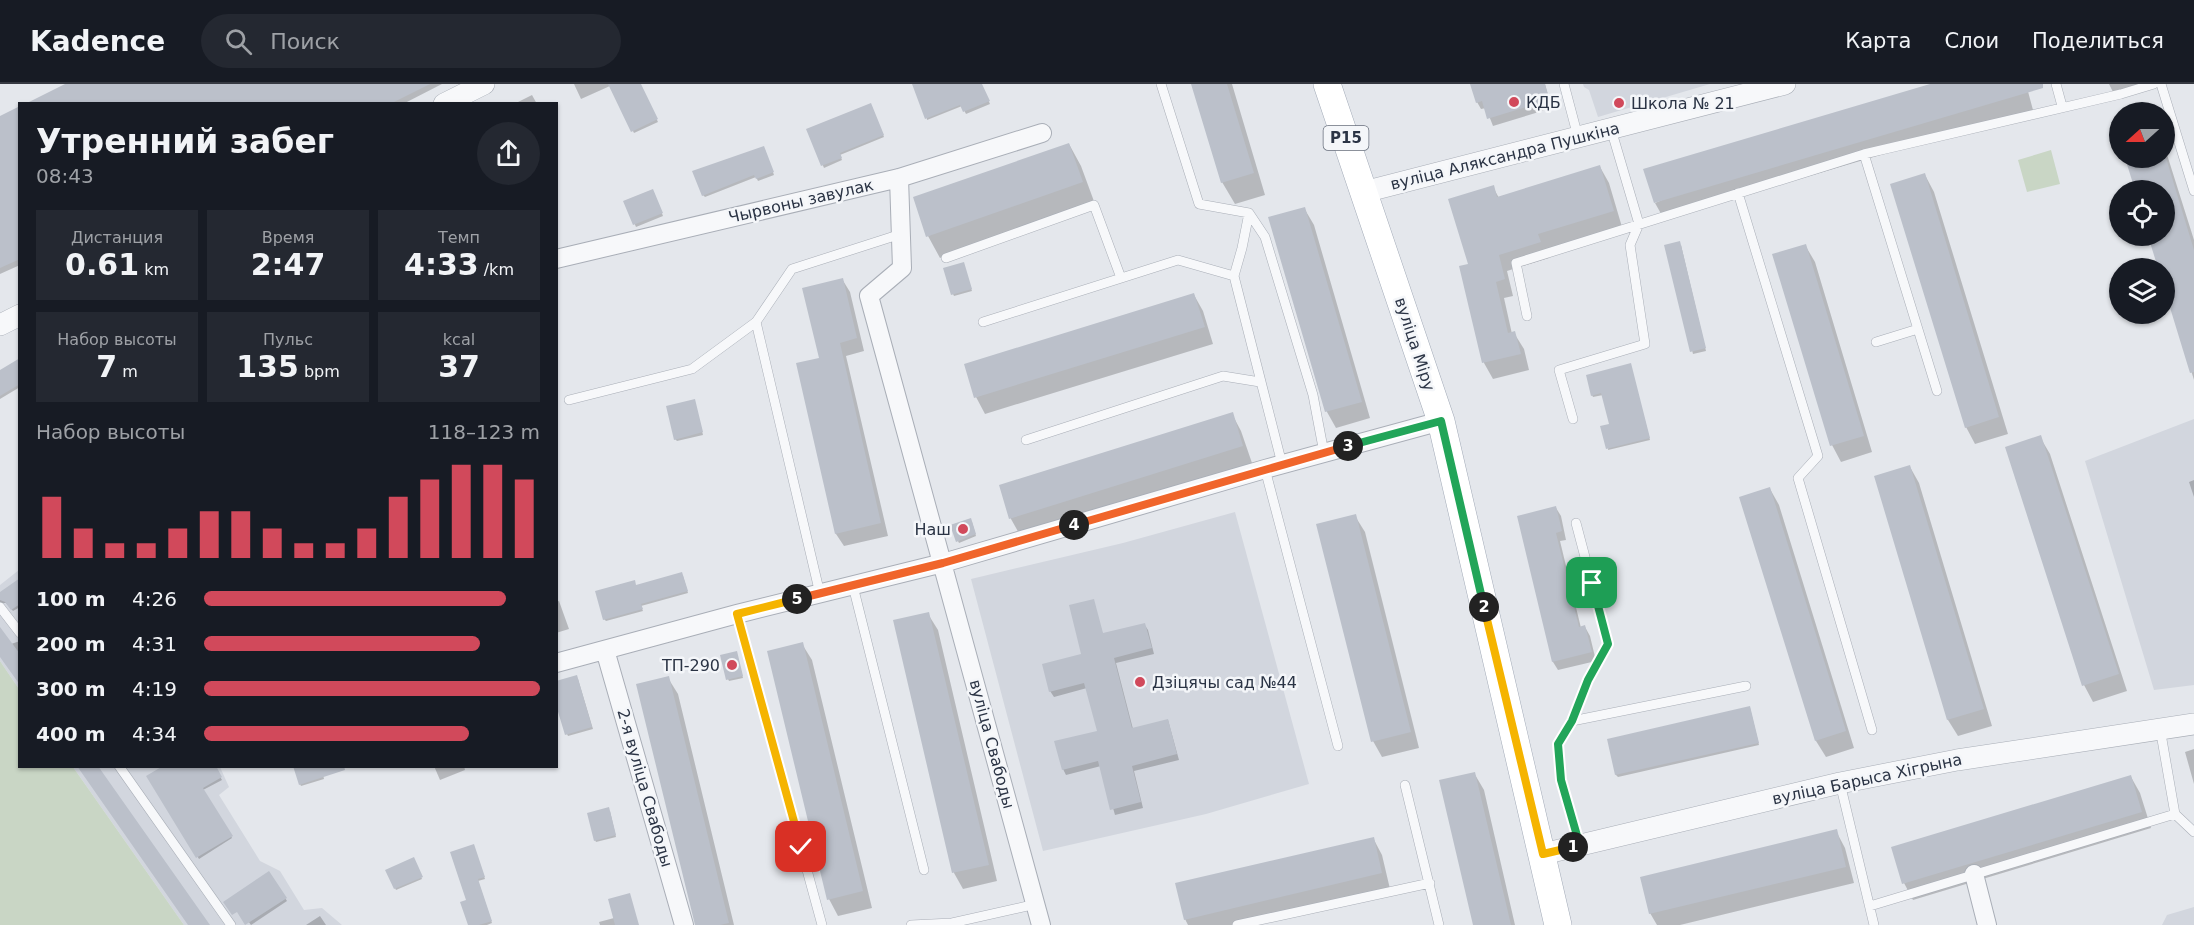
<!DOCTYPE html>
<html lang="ru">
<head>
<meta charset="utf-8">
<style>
	body { margin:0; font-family:"DejaVu Sans",sans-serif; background:#242831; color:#f1f3f6; height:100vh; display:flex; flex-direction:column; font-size:22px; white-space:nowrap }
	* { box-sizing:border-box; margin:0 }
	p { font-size:20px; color:#9ea1a6 }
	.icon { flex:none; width:33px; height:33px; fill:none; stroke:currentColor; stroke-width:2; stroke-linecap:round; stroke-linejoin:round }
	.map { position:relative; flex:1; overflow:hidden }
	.sheet { position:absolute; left:18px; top:18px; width:540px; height:666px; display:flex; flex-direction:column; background:#171b24; border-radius:0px; box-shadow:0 2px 4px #0004 }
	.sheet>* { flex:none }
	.needle { width:39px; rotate:249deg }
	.tools { position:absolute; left:2109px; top:18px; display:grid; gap:12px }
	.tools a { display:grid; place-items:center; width:66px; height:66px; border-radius:50%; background:#171b24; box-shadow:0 2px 4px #0004; font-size:30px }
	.pin { position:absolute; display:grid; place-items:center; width:51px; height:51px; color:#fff; margin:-26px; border-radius:12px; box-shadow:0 3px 9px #0006 }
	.km { position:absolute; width:30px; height:30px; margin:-15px; border-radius:50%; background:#222; color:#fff; font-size:16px; line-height:30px; text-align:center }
	.round { display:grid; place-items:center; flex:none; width:63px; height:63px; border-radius:32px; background:#242831 }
	.headline { display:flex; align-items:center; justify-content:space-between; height:102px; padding:0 18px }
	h1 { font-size:33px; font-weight:700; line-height:45px }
	.figures { display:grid; grid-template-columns:repeat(3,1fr); gap:9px; height:102px; padding:6px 18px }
	.figures div { display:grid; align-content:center; border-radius:0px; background:#242831; text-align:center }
	.figures b { font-size:30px; font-weight:700 }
	.figures small { font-size:16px; font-weight:400 }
	.figures p { font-size:16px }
	.chart { height:168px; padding:12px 18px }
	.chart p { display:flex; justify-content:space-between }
	.chart svg { width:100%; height:108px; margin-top:6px; stroke:#d1495b; stroke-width:6 }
	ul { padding:0 18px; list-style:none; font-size:20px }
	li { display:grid; grid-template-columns:96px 72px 1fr; align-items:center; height:45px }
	li i { height:15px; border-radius:8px; background:#d1495b }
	header { display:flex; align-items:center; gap:36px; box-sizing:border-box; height:84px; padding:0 30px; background:#171b24; border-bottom:2px solid #363941 }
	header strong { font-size:28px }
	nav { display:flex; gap:33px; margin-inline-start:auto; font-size:21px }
	.search { width:420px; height:54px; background:#242831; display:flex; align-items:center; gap:15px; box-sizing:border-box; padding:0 21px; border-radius:33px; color:#9ea1a6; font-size:22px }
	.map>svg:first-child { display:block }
	.built { fill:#d2d6de }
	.green { fill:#c9d6c5 }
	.shadow { fill:#0003 }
	.building { fill:#bbc0ca }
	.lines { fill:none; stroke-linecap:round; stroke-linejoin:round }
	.service-casing { stroke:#a9aeb7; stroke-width:10 }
	.minor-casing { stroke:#a9aeb7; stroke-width:20 }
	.tertiary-casing { stroke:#a9aeb7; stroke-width:22 }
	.primary-casing { stroke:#a3abb8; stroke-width:28 }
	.service { stroke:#f7f8fa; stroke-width:9 }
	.minor { stroke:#f7f8fa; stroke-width:18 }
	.tertiary { stroke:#f7f8fa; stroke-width:21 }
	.primary { stroke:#fff; stroke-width:27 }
	.split-1-casing { stroke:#fff; stroke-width:12 }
	.split-2-casing { stroke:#fff; stroke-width:12 }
	.split-3-casing { stroke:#fff; stroke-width:12 }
	.split-4-casing { stroke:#fff; stroke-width:12 }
	.split-5-casing { stroke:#fff; stroke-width:12 }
	.split-6-casing { stroke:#fff; stroke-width:12 }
	.split-1 { stroke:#22a559; stroke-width:8 }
	.split-2 { stroke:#f5b400; stroke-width:8 }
	.split-3 { stroke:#22a559; stroke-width:8 }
	.split-4 { stroke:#f0652b; stroke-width:8 }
	.split-5 { stroke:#f0652b; stroke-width:8 }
	.split-6 { stroke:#f5b400; stroke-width:8 }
	.poi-dot { fill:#d1495b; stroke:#f4f6f9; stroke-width:2 }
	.labels { text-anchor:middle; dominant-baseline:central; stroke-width:5; stroke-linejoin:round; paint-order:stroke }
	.shield { fill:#f4f6f9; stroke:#676e7b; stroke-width:1.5 }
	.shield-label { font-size:15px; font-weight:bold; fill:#2b3445 }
	.poi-label { font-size:16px; fill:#2b3445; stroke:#f4f6f9; text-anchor:start }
	.street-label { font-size:16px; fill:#2b3445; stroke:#f4f6f9 }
</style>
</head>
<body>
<header>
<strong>Kadence</strong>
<div class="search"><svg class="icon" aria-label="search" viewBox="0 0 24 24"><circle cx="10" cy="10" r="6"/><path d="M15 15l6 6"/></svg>Поиск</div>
<nav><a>Карта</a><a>Слои</a><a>Поделиться</a></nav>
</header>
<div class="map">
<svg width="2194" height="841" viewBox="0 0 2194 841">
	<rect width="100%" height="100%" fill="#e4e7ec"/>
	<path class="built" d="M 1583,0 L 1710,0 L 1598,33 L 1589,6 L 1584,3 Z
		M 2194,335 L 2194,601 L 2154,606 L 2085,377 Z
		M 1235,428 L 1309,700 L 1206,730 L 1043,767 L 971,495 L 1123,459 Z
		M 19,486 L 19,605 L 0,577 L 0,501 Z
		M 73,683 L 220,683 L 229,703 L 219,711 L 260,777 L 280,787 L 304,826 L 322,824 L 342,841 L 184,841 Z
		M 2194,823 L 2194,841 L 2162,841 L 2167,831 Z"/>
	<path class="green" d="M 2051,66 L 2060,100 L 2027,108 L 2018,76 Z
		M 0,577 L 19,605 L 20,682 L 73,683 L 184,841 L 0,841 Z"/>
	<path class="shadow" d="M 68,0 L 442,0 L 403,20 L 29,20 Z
		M 574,0 L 609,0 L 610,2 L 581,15 Z
		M 923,0 L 981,0 L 990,20 L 966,30 L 962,22 L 927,36 Z
		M 1193,0 L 1232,0 L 1265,111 L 1235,120 L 1222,98 Z
		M 1472,0 L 1545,0 L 1552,24 L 1493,42 L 1486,24 L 1481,25 L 1477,18 Z
		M 1935,0 L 2026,0 L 2033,26 L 1664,135 L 1655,119 Z
		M 2109,0 L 2153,0 L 2115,12 Z
		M 532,11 L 537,20 L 514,20 Z
		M 646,13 L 658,38 L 634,49 L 621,24 Z
		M 872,23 L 884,53 L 840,71 L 842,76 L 824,84 L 808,46 Z
		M 20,24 L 20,181 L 0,190 L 0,34 Z
		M 1069,60 L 1081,82 L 1095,120 L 940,174 L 928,152 Z
		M 2164,61 L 2194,156 L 2194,296 L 2164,199 L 2164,184 L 2160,184 L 2150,152 L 2164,152 L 2164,106 L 2136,106 L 2126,74 L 2164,74 Z
		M 765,66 L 774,91 L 758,97 L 756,93 L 705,113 L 703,111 Z
		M 1600,83 L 1609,99 L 1622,143 L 1547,166 L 1549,174 L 1507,187 L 1513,212 L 1504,214 L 1512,250 L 1514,249 L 1524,265 L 1529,286 L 1493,295 L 1484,279 L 1470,181 L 1493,103 L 1499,114 Z
		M 1925,91 L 1934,108 L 2008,350 L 1975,360 L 1966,343 Z
		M 654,109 L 663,132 L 636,143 L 625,118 Z
		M 1304,124 L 1314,141 L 1370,334 L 1336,344 L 1327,328 L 1270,134 Z
		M 1681,161 L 1706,267 L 1693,270 L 1666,162 Z
		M 1805,161 L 1815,178 L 1872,368 L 1841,378 L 1832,361 Z
		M 964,182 L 972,207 L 954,212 L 953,210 Z
		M 842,195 L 850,208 L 864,267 L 846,272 L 888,452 L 844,462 L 836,450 L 821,275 Z
		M 1194,211 L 1203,227 L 1213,260 L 985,330 L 976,313 Z
		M 20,276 L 20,303 L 0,315 L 0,287 Z
		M 1631,283 L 1650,356 L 1608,366 L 1611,341 L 1603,311 L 1593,313 L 1592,311 Z
		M 695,319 L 703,351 L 677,357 L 675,355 Z
		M 1232,330 L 1241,347 L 1252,379 L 1020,451 L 1011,435 L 1001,402 Z
		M 2040,353 L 2050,370 L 2127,607 L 2093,618 L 2084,601 Z
		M 1910,383 L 1919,399 L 1992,642 L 1958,652 L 1948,636 Z
		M 2194,396 L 2194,413 L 2189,398 Z
		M 1770,405 L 1779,421 L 1854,664 L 1826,673 L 1816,657 Z
		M 1556,424 L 1561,432 L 1566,456 L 1560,457 L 1581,544 L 1585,543 L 1590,552 L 1596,577 L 1558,586 L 1553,578 Z
		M 1355,432 L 1365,448 L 1419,664 L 1382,673 L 1373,657 Z
		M 972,438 L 976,452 L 959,459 L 958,457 Z
		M 683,492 L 688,509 L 641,522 L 643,527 L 606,537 L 604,535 L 636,503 Z
		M 20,497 L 20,523 L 13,527 L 6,519 L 0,519 L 0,511 Z
		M 1093,516 L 1103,551 L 1144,540 L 1148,546 L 1154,570 L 1116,579 L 1133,645 L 1168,636 L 1179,676 L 1134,687 L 1143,724 L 1115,731 L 1101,682 L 1066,691 L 1063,685 L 1099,648 L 1087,604 L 1054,613 L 1050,607 L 1083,571 Z
		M 559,517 L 569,545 L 556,549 L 556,518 Z
		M 928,530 L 938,546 L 997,797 L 963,805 L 954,789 Z
		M 0,544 L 11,560 L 20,557 L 20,599 L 0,571 Z
		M 802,560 L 812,576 L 872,824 L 838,832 L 829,815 Z
		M 737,571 L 743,594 L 729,597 L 728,595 Z
		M 668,594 L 678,610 L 734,841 L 696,841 Z
		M 578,595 L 593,645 L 568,652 L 567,650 Z
		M 1750,624 L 1759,661 L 1618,693 L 1616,691 L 1608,656 Z
		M 2194,665 L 2194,700 L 2185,668 Z
		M 214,682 L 222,696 L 203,706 L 232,754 L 199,775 L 148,693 Z
		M 321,682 L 324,695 L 301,702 L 300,700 Z
		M 434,682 L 464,682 L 465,686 L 440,696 Z
		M 1474,689 L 1484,706 L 1515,841 L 1474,841 Z
		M 2131,693 L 2140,709 L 2151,744 L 1913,816 L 1904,799 Z
		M 610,727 L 616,753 L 596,758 L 595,756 Z
		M 1836,747 L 1845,764 L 1854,799 L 1680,841 L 1657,841 L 1650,829 Z
		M 1373,754 L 1382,771 L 1390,805 L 1239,841 L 1188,841 L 1185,835 Z
		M 474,764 L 485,795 L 478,797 L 492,839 L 487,841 L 469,841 L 468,817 Z
		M 414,775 L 422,795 L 396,806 L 387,787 Z
		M 269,789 L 287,817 L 251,841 L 232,814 Z
		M 320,832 L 326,841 L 306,841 Z
		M 614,834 L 639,841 L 600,841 L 599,838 Z"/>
	<path class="building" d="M 65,0 L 430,0 L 390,20 L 25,20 Z
		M 608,0 L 641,0 L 658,35 L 631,48 Z
		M 912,0 L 982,0 L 990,17 L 963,28 L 960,21 L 925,35 Z
		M 1191,0 L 1227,0 L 1254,89 L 1221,99 Z
		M 1470,0 L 1545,0 L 1549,16 L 1487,35 L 1482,17 L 1476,19 Z
		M 1930,0 L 2043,0 L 2043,4 L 1654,119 L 1643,85 Z
		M 871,19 L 884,51 L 840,69 L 842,74 L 821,82 L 806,45 Z
		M 20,22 L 20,175 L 0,184 L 0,32 Z
		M 1069,59 L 1083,98 L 926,153 L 913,113 Z
		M 764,62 L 774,88 L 756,95 L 754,91 L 702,112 L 692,87 Z
		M 2125,74 L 2166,74 L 2194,166 L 2194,288 L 2190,289 L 2164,204 L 2164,184 L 2158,184 L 2148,152 L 2164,152 L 2164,106 L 2135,106 Z
		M 1600,81 L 1614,127 L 1538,150 L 1541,158 L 1499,171 L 1505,195 L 1496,198 L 1508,249 L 1515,247 L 1521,270 L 1482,279 L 1459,182 L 1468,180 L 1448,115 L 1494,101 L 1497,113 Z
		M 1925,89 L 1999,333 L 1965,344 L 1890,100 Z
		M 653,105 L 663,129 L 633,141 L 623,117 Z
		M 1305,123 L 1362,318 L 1325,328 L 1268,133 Z
		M 1680,157 L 1706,264 L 1690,268 L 1664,161 Z
		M 1806,160 L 1864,352 L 1830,362 L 1772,170 Z
		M 964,178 L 972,205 L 951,211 L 943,184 Z
		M 843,194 L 857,254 L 840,259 L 881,439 L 835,450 L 796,279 L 819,274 L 802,204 Z
		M 1194,209 L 1205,243 L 974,314 L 964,280 Z
		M 20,274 L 20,300 L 0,312 L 0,286 Z
		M 1631,279 L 1650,354 L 1606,365 L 1600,342 L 1609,340 L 1601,309 L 1591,312 L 1586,291 Z
		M 695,315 L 703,348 L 674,356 L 666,322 Z
		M 1233,328 L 1243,362 L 1009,435 L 999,401 Z
		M 2041,351 L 2119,590 L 2082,602 L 2005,363 Z
		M 1910,381 L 1984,625 L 1947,636 L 1874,392 Z
		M 1770,403 L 1846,647 L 1815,657 L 1739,413 Z
		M 1556,422 L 1562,447 L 1556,449 L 1579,543 L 1585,541 L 1592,568 L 1552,578 L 1517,432 Z
		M 1356,430 L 1411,648 L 1371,658 L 1316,440 Z
		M 971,434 L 976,450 L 956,458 L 950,441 Z
		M 682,488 L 688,507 L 641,520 L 643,525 L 603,536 L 595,507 L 635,496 L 636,501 Z
		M 20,494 L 20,520 L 11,526 L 5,518 L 0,516 L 0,508 Z
		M 1094,515 L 1103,549 L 1145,539 L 1152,564 L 1114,574 L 1132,644 L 1168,635 L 1177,670 L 1132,682 L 1141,718 L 1110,726 L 1098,677 L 1062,686 L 1054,657 L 1097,647 L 1084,599 L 1049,608 L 1042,580 L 1081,570 L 1069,521 Z
		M 929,528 L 989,781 L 952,789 L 893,536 Z
		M 0,543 L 20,570 L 20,601 L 0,573 Z
		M 803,558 L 863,807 L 827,816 L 767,567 Z
		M 737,567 L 743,592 L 726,596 L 720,571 Z
		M 577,591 L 592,643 L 565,651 L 556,621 L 556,597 Z
		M 669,592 L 729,839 L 720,841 L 695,841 L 636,600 Z
		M 1750,622 L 1759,659 L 1615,691 L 1607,655 Z
		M 77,682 L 98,682 L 210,841 L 188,841 Z
		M 163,682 L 216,682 L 222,693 L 203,704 L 233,752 L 196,774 L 146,692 Z
		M 293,682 L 344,682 L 345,686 L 299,701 Z
		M 1475,688 L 1511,841 L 1473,841 L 1439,696 Z
		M 2131,691 L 2142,728 L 1902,800 L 1891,763 Z
		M 609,723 L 616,751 L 594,757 L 587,729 Z
		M 1837,745 L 1846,783 L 1649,830 L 1640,793 Z
		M 1374,753 L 1382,789 L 1184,836 L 1175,799 Z
		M 474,760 L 485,793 L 478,795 L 492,837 L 479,841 L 468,841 L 460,818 L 466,816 L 450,768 Z
		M 414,773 L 423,793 L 394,805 L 385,786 Z
		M 269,787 L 287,814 L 245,841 L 237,828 L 232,831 L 223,818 Z
		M 630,809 L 639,841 L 615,841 L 608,815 Z"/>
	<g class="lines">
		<g class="service-casing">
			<path id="service" d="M 1161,0 L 1199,120 L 1249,129 L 1242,164 L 1234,192 L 1282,380
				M 1564,0 L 1578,53
				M 2056,0 L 2062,22
				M 2161,0 L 2194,107
				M 1864,70 L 1937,307
				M 1738,109 L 1818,372 L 1798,394 L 1872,646
				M 1249,129 L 1265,153 L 1313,311 L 1324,369
				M 946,174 L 1094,121 L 1121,194
				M 1527,232 L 1516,179 L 1864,70 L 2121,10 L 2154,0
				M 756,238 L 820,510
				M 983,238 L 1178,176 L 1234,192
				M 1876,258 L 1918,245
				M 569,316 L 692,285 L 756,238 L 792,185 L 901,150
				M 1573,335 L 1559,286 L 1645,260 L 1630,161 L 1639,140 L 1611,45
				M 1026,356 L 1223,292 L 1260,298
				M 1265,385 L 1338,662
				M 853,502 L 924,786
				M 0,523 L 20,549
				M 737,530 L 822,841
				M 1572,637 L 1588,596 L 1608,560 L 1576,439
				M 119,682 L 231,841
				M 1840,699 L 1874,841
				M 1405,701 L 1439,841
				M 2175,730 L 2194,748
				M 1580,762 L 1561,696 L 1558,660 L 1572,637 L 1746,602
				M 1870,822 L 2175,730 L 2160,644
				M 911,841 L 952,839 L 1036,820
				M 1237,841 L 1430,799"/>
		</g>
		<g class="minor-casing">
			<path id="minor" d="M 899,94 L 902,184 L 869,212 L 1041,841
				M 556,175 L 899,94 L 1042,49
				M 605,566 L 684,841
				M 556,579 L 737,530 L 943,479 L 1265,385 L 1441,337
				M 1974,790 L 1987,841"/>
		</g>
		<g class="tertiary-casing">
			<path id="tertiary" d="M 444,20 L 484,0
				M 1364,108 L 1785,0
				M 0,241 L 20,231
				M 1543,770 L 1840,699 L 1957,676 L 2194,640"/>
		</g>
		<g class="primary-casing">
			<path id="primary" d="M 1327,0 L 1441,337 L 1558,841"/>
		</g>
		<use href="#service" class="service"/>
		<use href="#minor" class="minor"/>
		<use href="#tertiary" class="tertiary"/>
		<use href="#primary" class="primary"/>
	</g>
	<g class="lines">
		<g class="split-1-casing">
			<path id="split-1" d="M 1573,763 L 1580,762 L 1561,696 L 1558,660 L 1572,637 L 1588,596 L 1608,560 L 1592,499"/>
		</g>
		<g class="split-2-casing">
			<path id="split-2" d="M 1484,523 L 1543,770 L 1573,763"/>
		</g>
		<g class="split-3-casing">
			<path id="split-3" d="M 1348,362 L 1441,337 L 1484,523"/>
		</g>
		<g class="split-4-casing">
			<path id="split-4" d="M 1074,441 L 1348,362"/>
		</g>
		<g class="split-5-casing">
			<path id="split-5" d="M 797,515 L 943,479 L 1074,441"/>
		</g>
		<g class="split-6-casing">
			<path id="split-6" d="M 797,515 L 737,530 L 801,763"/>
		</g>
		<use href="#split-1" class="split-1"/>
		<use href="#split-2" class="split-2"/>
		<use href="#split-3" class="split-3"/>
		<use href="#split-4" class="split-4"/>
		<use href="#split-5" class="split-5"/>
		<use href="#split-6" class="split-6"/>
	</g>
	<g class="poi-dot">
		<circle cx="1514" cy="18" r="6"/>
		<circle cx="1619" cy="19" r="6"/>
		<circle cx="963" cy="445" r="6"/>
		<circle cx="732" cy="581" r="6"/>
		<circle cx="1140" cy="598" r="6"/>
	</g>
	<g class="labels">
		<rect class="shield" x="1323.5" y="42" width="45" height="24" rx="4.5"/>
		<g class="shield-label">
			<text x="1346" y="54">Р15</text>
		</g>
		<g class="poi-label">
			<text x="1526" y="18">КДБ</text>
			<text x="1631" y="19">Школа № 21</text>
			<text x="951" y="445" text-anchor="end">Наш</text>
			<text x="720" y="581" text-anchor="end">ТП-290</text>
			<text x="1152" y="598">Дзіцячы сад №44</text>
		</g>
		<g class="street-label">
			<text transform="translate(1505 72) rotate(-14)">вуліца Аляксандра Пушкіна</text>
			<text transform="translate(801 117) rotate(-13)">Чырвоны завулак</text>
			<text transform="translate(1415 260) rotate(72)">вуліца Міру</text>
			<text transform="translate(992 660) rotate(75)">вуліца Свабоды</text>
			<text transform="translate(1867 695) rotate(-12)">вуліца Барыса Хігрына</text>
			<text transform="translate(645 704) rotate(74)">2-я вуліца Свабоды</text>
		</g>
	</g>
</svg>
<div class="tools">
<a><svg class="needle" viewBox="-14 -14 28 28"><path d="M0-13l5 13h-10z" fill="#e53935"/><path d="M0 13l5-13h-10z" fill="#9ea1a6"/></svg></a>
<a><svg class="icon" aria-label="locate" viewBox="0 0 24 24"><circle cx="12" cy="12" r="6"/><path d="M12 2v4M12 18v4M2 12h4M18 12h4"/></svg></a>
<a><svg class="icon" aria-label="layers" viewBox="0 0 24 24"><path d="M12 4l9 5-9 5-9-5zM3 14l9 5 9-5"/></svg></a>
</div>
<div class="pin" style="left:1592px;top:499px;background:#1e9e55"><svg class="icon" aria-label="arrive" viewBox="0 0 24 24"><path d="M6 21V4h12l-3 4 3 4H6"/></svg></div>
<div class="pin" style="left:801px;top:763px;background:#d93025"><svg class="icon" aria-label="check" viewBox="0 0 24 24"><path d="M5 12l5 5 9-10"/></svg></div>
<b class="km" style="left:1573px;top:763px">1</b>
<b class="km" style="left:1484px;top:523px">2</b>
<b class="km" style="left:1348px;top:362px">3</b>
<b class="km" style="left:1074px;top:441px">4</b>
<b class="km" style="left:797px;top:515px">5</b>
<section class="sheet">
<div class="headline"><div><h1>Утренний забег</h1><p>08:43</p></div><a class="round"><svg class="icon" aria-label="share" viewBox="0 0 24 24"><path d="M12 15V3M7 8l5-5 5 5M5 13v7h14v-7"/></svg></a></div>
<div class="figures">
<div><p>Дистанция</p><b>0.61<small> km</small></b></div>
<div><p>Время</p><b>2:47</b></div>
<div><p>Темп</p><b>4:33<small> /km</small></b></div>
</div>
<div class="figures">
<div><p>Набор высоты</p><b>7<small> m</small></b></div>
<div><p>Пульс</p><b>135<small> bpm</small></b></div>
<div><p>kcal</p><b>37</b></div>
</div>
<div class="chart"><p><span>Набор высоты</span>118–123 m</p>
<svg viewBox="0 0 160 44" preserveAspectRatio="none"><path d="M5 44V19M15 44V32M25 44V38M35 44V38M45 44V32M55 44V25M65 44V25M75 44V32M85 44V38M95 44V38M105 44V32M115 44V19M125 44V12M135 44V6M145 44V6M155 44V12"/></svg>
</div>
<ul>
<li><b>100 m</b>4:26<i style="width:90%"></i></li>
<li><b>200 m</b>4:31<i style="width:82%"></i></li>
<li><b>300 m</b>4:19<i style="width:100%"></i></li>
<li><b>400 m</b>4:34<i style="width:79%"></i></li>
</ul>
</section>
</div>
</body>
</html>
